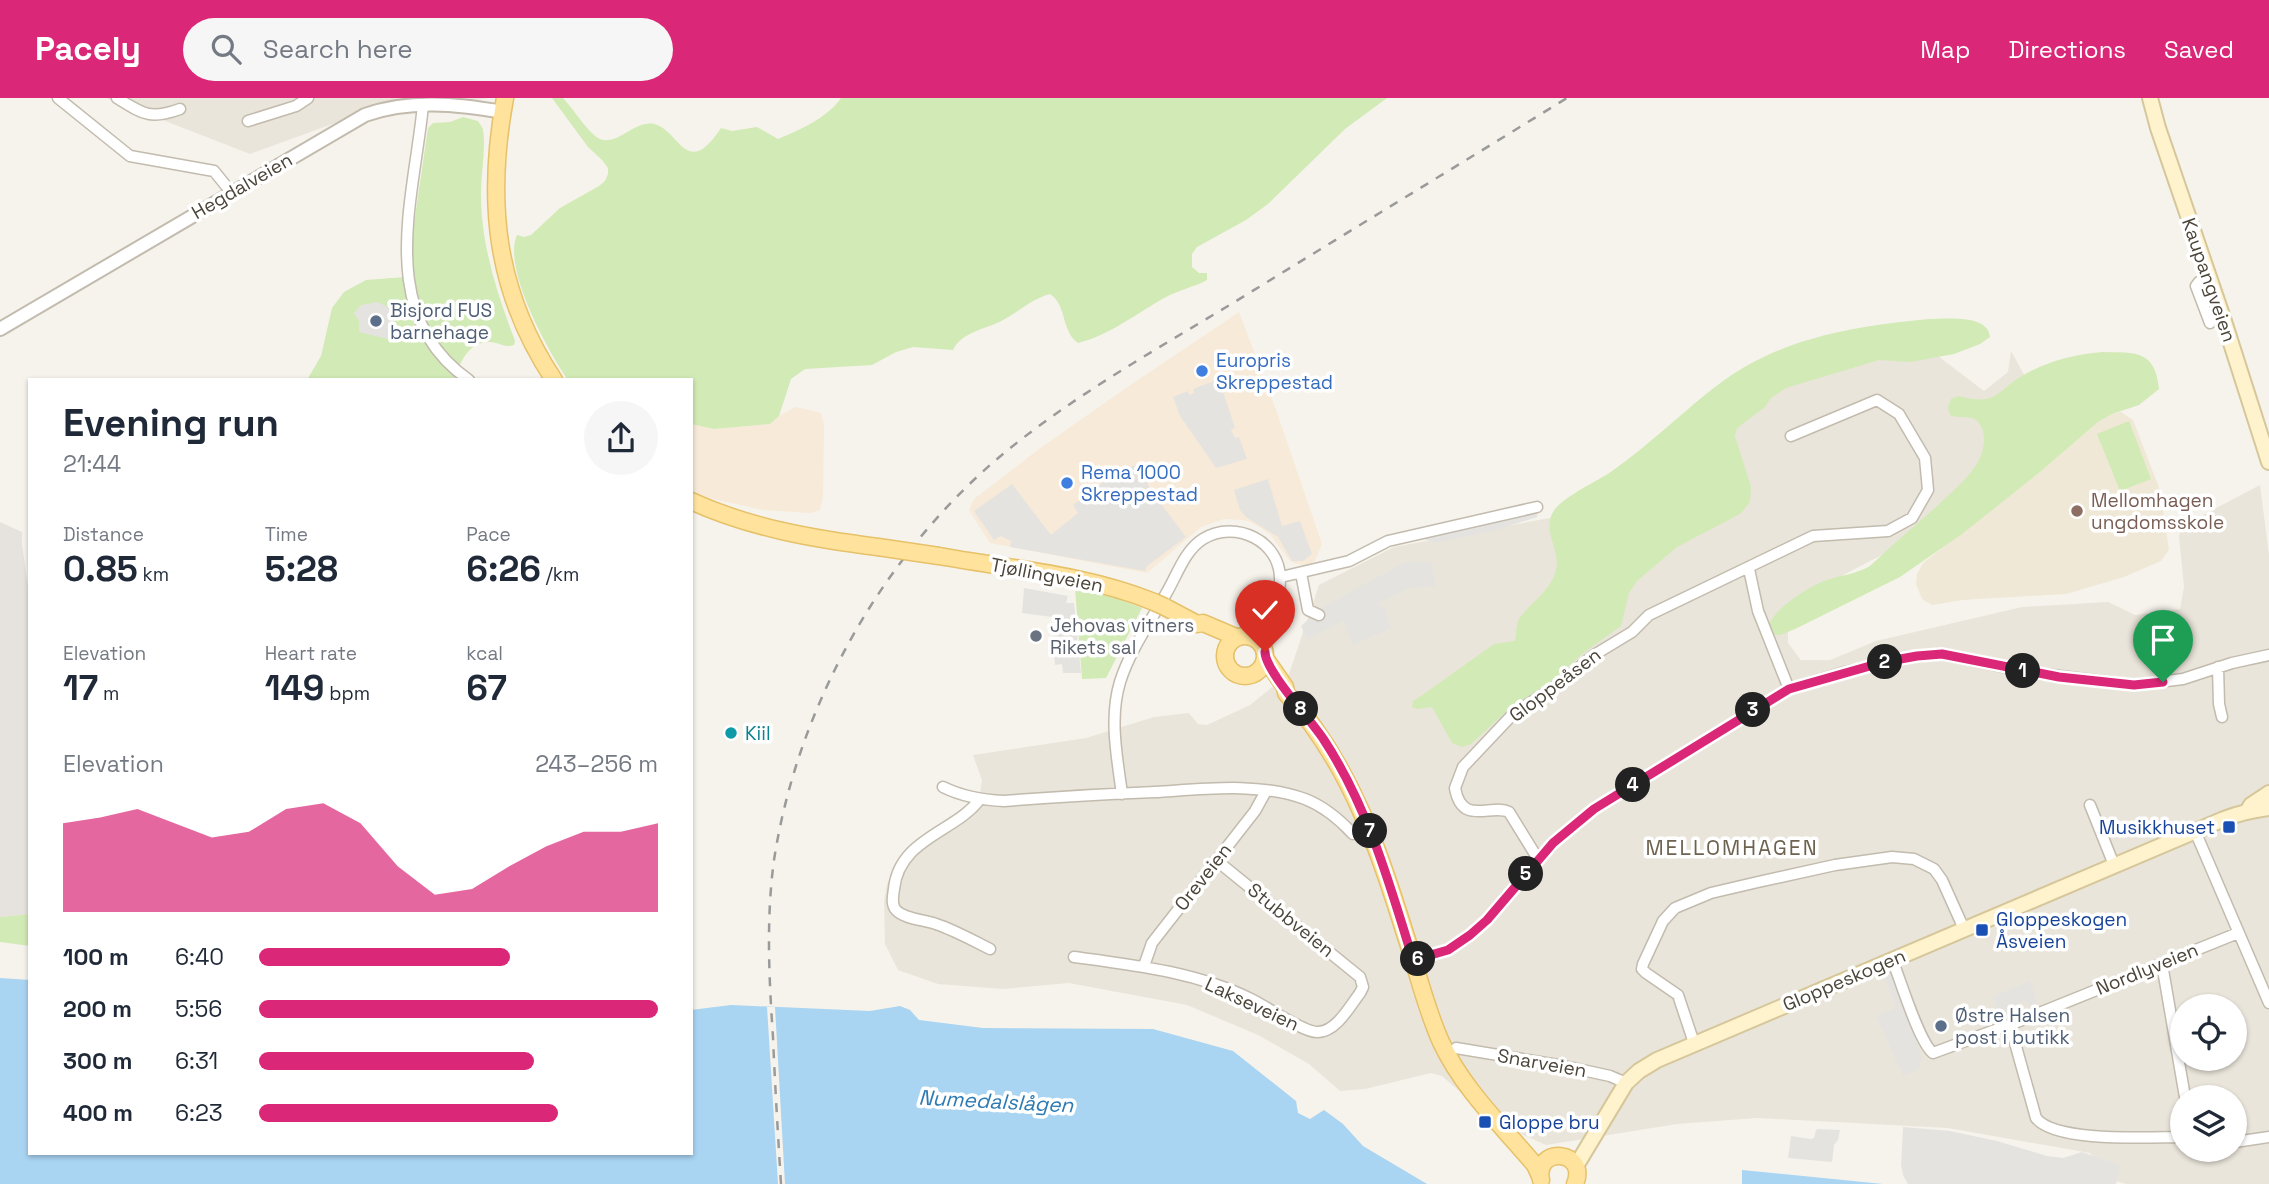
<!DOCTYPE html>
<html lang="en">
<head>
<meta charset="utf-8">
<style>
	body { margin:0; font-family:"Space Grotesk",sans-serif; background:#f6f6f7; color:#1f2937; height:100vh; display:flex; flex-direction:column; font-size:26px; white-space:nowrap }
	* { box-sizing:border-box; margin:0 }
	p { font-size:23px; color:#747a83 }
	.icon { flex:none; width:38px; height:38px; fill:none; stroke:currentColor; stroke-width:2; stroke-linecap:round; stroke-linejoin:round }
	.map { position:relative; flex:1; overflow:hidden }
	.side { position:absolute; left:28px; top:280px; width:665px; height:777px; display:flex; flex-direction:column; background:#fff; border-radius:0px; box-shadow:0 2px 5px #0004 }
	.side>* { flex:none }
	.fabs { position:absolute; left:2170px; top:896px; display:grid; gap:14px }
	.fabs a { display:grid; place-items:center; width:77px; height:77px; border-radius:50%; background:#fff; box-shadow:0 2px 5px #0004; font-size:35px }
	.pin { position:absolute; display:grid; place-items:center; width:60px; height:60px; color:#fff; margin:-72px -30px; border-radius:50% 50% 50% 0; rotate:-45deg; box-shadow:0 0 7px #0007 }
	.pin .icon { rotate:45deg }
	.km { position:absolute; width:35px; height:35px; margin:-18px; border-radius:50%; background:#222; color:#fff; font-size:19px; line-height:35px; text-align:center }
	.round { display:grid; place-items:center; flex:none; width:74px; height:74px; border-radius:37px; background:#f6f6f7 }
	.summary { display:flex; align-items:center; justify-content:space-between; height:119px; padding:0 35px }
	h1 { font-size:38px; font-weight:600; line-height:52px }
	.figures { display:grid; grid-template-columns:repeat(3,1fr); gap:10px; height:119px; padding:7px 35px }
	.figures div { display:grid; align-content:center }
	.figures b { font-size:35px; font-weight:600 }
	.figures small { font-size:19px; font-weight:400 }
	.figures p { font-size:19px }
	.chart { height:196px; padding:14px 35px }
	.chart p { display:flex; justify-content:space-between }
	.chart svg { width:100%; height:126px; margin-top:7px; fill:#db2777; opacity:.7 }
	ul { padding:0 35px; list-style:none; font-size:23px }
	li { display:grid; grid-template-columns:112px 84px 1fr; align-items:center; height:52px }
	li i { height:18px; border-radius:9px; background:#db2777 }
	header { display:flex; align-items:center; gap:42px; box-sizing:border-box; height:98px; padding:0 35px; background:#db2777; color:#fff }
	header strong { font-size:33px }
	nav { display:flex; gap:38px; margin-inline-start:auto; font-size:24px }
	.search { width:490px; height:63px; background:#f6f6f7; display:flex; align-items:center; gap:18px; box-sizing:border-box; padding:0 24px; border-radius:38px; color:#747a83; font-size:26px }
	.map>svg:first-child { display:block }
	.residential { fill:#eae5da; fill-rule:evenodd }
	.commercial { fill:#f7ead8 }
	.industrial { fill:#e6e2dd }
	.education { fill:#efe8d6 }
	.green { fill:#d2eab5 }
	.parking { fill:#e5e3e0 }
	.water { fill:#a9d4f2 }
	.pier { fill:#f6f3ec }
	.lines { fill:none; stroke-linecap:round; stroke-linejoin:round }
	.minor-casing { stroke:#c2bbae; stroke-width:13 }
	.tertiary-casing { stroke:#c2bbae; stroke-width:16 }
	.secondary-casing { stroke:#d6c79b; stroke-width:18 }
	.primary-casing { stroke:#e6c16a; stroke-width:19 }
	.minor { stroke:#fff; stroke-width:10 }
	.tertiary { stroke:#fff; stroke-width:12 }
	.secondary { stroke:#fff3cd; stroke-width:14 }
	.primary { stroke:#ffe39c; stroke-width:16 }
	.rail { stroke:#9a9a9a; stroke-width:2.5; stroke-dasharray:9 9; stroke-linecap:butt }
	.primary-bridge-casing { stroke:#e6c16a; stroke-width:19; stroke-linecap:butt }
	.primary-bridge { stroke:#ffe39c; stroke-width:16 }
	.route-casing { stroke:#fff; stroke-width:14 }
	.route { stroke:#db2777; stroke-width:9 }
	.service-dot { fill:#5c6f8a; stroke:#fff; stroke-width:2.5 }
	.shop-dot { fill:#3f7fe0; stroke:#fff; stroke-width:2.5 }
	.education-dot { fill:#8d6e63; stroke:#fff; stroke-width:2.5 }
	.worship-dot { fill:#6b7280; stroke:#fff; stroke-width:2.5 }
	.culture-dot { fill:#0f9aa8; stroke:#fff; stroke-width:2.5 }
	.transit-dot { fill:#1a4fb4; stroke:#fff; stroke-width:2.5 }
	.labels { text-anchor:middle; dominant-baseline:central; stroke-width:7; stroke-linejoin:round; paint-order:stroke }
	.street-label { font-size:19px; fill:#4b4439; stroke:#fff }
	.service-label { font-size:19px; fill:#4e5e75; stroke:#fff; text-anchor:start }
	.shop-label { font-size:19px; fill:#366cbe; stroke:#fff; text-anchor:start }
	.education-label { font-size:19px; fill:#785e54; stroke:#fff; text-anchor:start }
	.worship-label { font-size:19px; fill:#5b616d; stroke:#fff; text-anchor:start }
	.culture-label { font-size:19px; fill:#0d838f; stroke:#fff; text-anchor:start }
	.transit-label { font-size:19px; fill:#164399; stroke:#fff; text-anchor:start }
	.neighbourhood-label { font-size:21px; letter-spacing:2px; fill:#6e6250; stroke:#fff }
	.water-label { font-size:21px; font-style:italic; fill:#2e7ab2; stroke:#fff }
</style>
</head>
<body>
<header>
<strong>Pacely</strong>
<div class="search"><svg class="icon" aria-label="search" viewBox="0 0 24 24"><circle cx="10" cy="10" r="6"/><path d="M15 15l6 6"/></svg>Search here</div>
<nav><a>Map</a><a>Directions</a><a>Saved</a></nav>
</header>
<div class="map">
<svg width="2269" height="1086" viewBox="0 0 2269 1086">
	<rect width="100%" height="100%" fill="#f6f3ec"/>
	<path class="residential" d="M 106,0 L 489,0 L 360,16 L 250,56 Z
		M 1917,242 L 1984,293 L 2008,274 L 2011,253 L 2027,282 L 1991,359 L 1909,443 L 1845,476 L 1805,503 L 1788,519 L 1788,545 L 1801,562 L 1830,562 L 1876,543 L 2022,509 L 2108,504 L 2135,517 L 2180,511 L 2184,489 L 2179,438 L 2182,428 L 2260,387 L 2269,457 L 2269,1086 L 2126,1086 L 2116,1083 L 2090,1055 L 1948,1030 L 1757,1020 L 1677,1026 L 1546,1047 L 1521,1036 L 1483,1014 L 1442,978 L 1431,975 L 1365,991 L 1340,993 L 1309,966 L 1258,937 L 1187,907 L 1069,885 L 1003,891 L 938,886 L 898,872 L 885,846 L 884,803 L 887,786 L 897,765 L 909,750 L 957,716 L 980,696 L 982,682 L 973,657 L 1086,640 L 1154,619 L 1189,615 L 1198,626 L 1207,627 L 1250,607 L 1289,576 L 1319,487 L 1394,449 L 1566,417 L 1572,452 L 1509,578 L 1737,288 ZM 2182,908 L 2235,908 L 2235,961 L 2182,961 ZM 2182,999 L 2235,999 L 2235,1052 L 2182,1052 Z"/>
	<path class="commercial" d="M 1239,214 L 1276,312 L 1322,446 L 1314,464 L 1308,468 L 1294,465 L 1289,462 L 1270,436 L 1251,424 L 1242,422 L 1224,421 L 1201,429 L 1147,475 L 990,445 L 969,412 L 974,401 L 1039,351 L 1126,290 Z
		M 796,309 L 821,315 L 824,327 L 823,399 L 820,412 L 810,415 L 763,412 L 704,399 L 691,393 L 691,326 L 714,331 L 770,326 L 779,318 Z"/>
	<path class="industrial" d="M 0,424 L 22,434 L 22,446 L 30,503 L 30,816 L 0,819 Z"/>
	<path class="education" d="M 2121,314 L 2133,322 L 2160,392 L 2169,452 L 2161,463 L 2124,479 L 2066,496 L 1962,502 L 1932,507 L 1922,501 L 1916,486 L 1917,476 L 1923,465 L 2040,374 L 2098,324 L 2112,316 Z"/>
	<path class="green" d="M 552,0 L 563,0 C 574,12 583,27 594,37 C 613,55 633,21 654,26 C 680,32 686,83 721,30 L 732,33 L 757,29 L 778,41 C 800,32 827,20 841,0 L 1387,0 L 1345,31 L 1268,106 L 1246,122 L 1197,149 L 1192,156 L 1192,169 L 1199,175 L 1207,175 L 1207,182 C 1194,189 1179,192 1166,199 C 1137,215 1110,237 1078,245 C 1061,233 1067,207 1050,196 C 1032,201 1021,212 1005,221 C 988,231 962,233 953,252 L 913,249 L 896,254 L 872,267 L 805,271 L 791,281 L 779,318 L 770,326 L 714,331 L 691,326 L 691,282 L 568,282 C 548,253 502,170 517,137 L 524,139 L 531,137 L 560,110 L 599,88 L 605,83 L 608,76 L 608,70 L 602,62 L 588,49 Z
		M 463,19 L 478,23 L 483,31 C 486,52 481,74 481,96 C 481,148 497,195 515,243 L 514,247 C 505,250 500,245 491,244 C 468,243 461,264 453,282 L 307,282 L 321,258 L 332,210 L 344,194 L 366,182 L 405,179 L 412,170 L 412,139 L 428,30 L 433,25 L 450,24 Z
		M 1929,221 C 1946,221 1988,216 1990,239 L 1980,246 L 1954,256 L 1910,264 L 1879,262 L 1786,290 L 1771,300 L 1765,309 L 1737,330 L 1735,338 L 1751,389 L 1750,404 L 1740,416 L 1677,449 L 1637,483 L 1629,495 L 1621,528 L 1586,553 L 1553,582 L 1509,611 L 1471,646 L 1462,649 L 1452,645 L 1432,609 L 1417,611 L 1412,609 L 1413,603 L 1421,598 L 1494,546 L 1515,543 C 1517,535 1515,525 1521,518 C 1533,503 1551,492 1556,472 C 1561,453 1543,435 1552,416 C 1559,400 1597,384 1612,373 C 1651,346 1685,311 1723,283 C 1784,239 1857,228 1929,221 Z
		M 2102,254 C 2135,255 2155,251 2159,291 L 2139,307 L 2112,316 L 2098,324 L 2040,374 L 1962,436 L 1900,479 L 1795,531 L 1780,537 L 1775,537 L 1769,526 C 1777,509 1809,488 1827,482 C 1842,477 1856,476 1870,468 C 1891,448 1913,429 1935,410 C 1950,395 1969,381 1979,362 C 1985,351 1987,330 1976,322 C 1969,317 1958,321 1950,317 L 1948,309 L 1951,301 L 1958,298 C 2000,309 1995,292 2027,275 C 2049,263 2076,256 2102,254 Z
		M 2129,323 L 2151,381 L 2120,393 L 2097,336 Z
		M 1075,490 L 1115,500 L 1142,510 L 1106,580 L 1082,581 Z
		M 30,816 L 30,848 L 0,844 L 0,819 Z"/>
	<path class="parking" d="M 377,204 L 388,209 L 399,218 L 394,223 L 392,242 L 359,234 L 359,223 L 354,215 L 361,207 Z
		M 1219,281 L 1235,330 L 1231,332 L 1235,340 L 1239,339 L 1247,361 L 1216,370 L 1180,318 L 1173,299 L 1188,293 L 1189,297 L 1194,295 L 1193,291 Z
		M 1139,366 L 1150,391 L 1186,439 L 1147,468 L 1145,473 L 1010,449 L 1011,443 L 1001,438 L 994,442 L 974,413 L 1012,386 L 1051,437 L 1078,415 L 1073,407 L 1118,373 Z
		M 1268,381 L 1282,428 L 1300,423 L 1312,456 L 1303,463 L 1292,463 L 1278,439 L 1246,419 L 1240,412 L 1234,392 Z
		M 1538,411 L 1537,419 L 1493,433 L 1436,445 L 1420,440 L 1485,427 Z
		M 1405,464 L 1432,464 L 1436,488 L 1410,490 L 1378,505 L 1385,511 L 1391,530 L 1353,547 L 1343,523 L 1307,541 L 1301,528 L 1321,510 Z
		M 1024,490 L 1068,498 L 1066,505 L 1074,505 L 1081,575 L 1063,575 L 1062,566 L 1055,567 L 1054,553 L 1060,553 L 1060,546 L 1053,546 L 1052,519 L 1022,515 Z
		M 1890,872 L 1915,934 L 1922,960 L 1918,972 L 1903,978 L 1876,918 L 1897,910 L 1883,875 Z
		M 2030,883 L 2038,907 L 2030,910 L 2026,902 L 2018,905 L 2020,914 L 2001,922 L 1993,899 Z
		M 1903,1029 L 1950,1033 L 1997,1043 L 2047,1058 L 2063,1060 L 2082,1054 L 2120,1067 L 2116,1086 L 1908,1086 L 1903,1077 L 1901,1067 Z
		M 1818,1031 L 1840,1032 L 1838,1042 L 1834,1047 L 1832,1064 L 1788,1060 L 1791,1038 L 1811,1041 L 1814,1040 L 1816,1032 Z"/>
	<path class="water" d="M 0,880 L 30,882 L 30,1055 L 691,1055 L 691,912 L 731,907 L 870,913 L 900,908 L 910,912 L 919,922 L 983,930 L 1153,931 L 1233,953 L 1296,1003 L 1298,1015 L 1310,1021 L 1324,1012 L 1343,1026 L 1363,1048 L 1427,1086 L 0,1086 Z
		M 1742,1072 L 1883,1086 L 1742,1086 Z"/>
	<path class="pier" d="M 767,909 L 775,909 L 785,1086 L 778,1086 Z"/>
	<g class="lines">
		<g class="minor-casing">
			<path id="minor" d="M 58,0 L 130,58 L 214,73 L 231,94
				M 117,0 C 143,16 150,22 180,11
				M 423,7 C 414,101 374,216 469,282
				M 248,23 L 296,8 L 308,0
				M 2209,180 L 2199,184 L 2196,188 L 2210,225
				M 1749,471 L 1758,513 L 1789,591
				M 1301,475 L 1308,512 L 1319,517
				M 1281,479 L 1349,463 L 1388,443 L 1537,409
				M 2218,569 L 2219,606 L 2222,619
				M 943,689 C 963,699 982,702 1004,703 C 1054,699 1105,696 1155,694 C 1204,691 1258,684 1305,701 C 1323,708 1340,722 1353,736
				M 1122,696 C 1117,659 1109,620 1120,584 C 1130,552 1151,523 1167,494 C 1177,477 1185,452 1203,441 C 1235,421 1281,443 1280,482 C 1280,503 1266,522 1256,540
				M 980,701 C 956,734 899,740 894,791 C 893,798 891,807 896,812 C 904,821 925,822 936,826 C 954,832 972,842 990,851
				M 2090,707 L 2114,767
				M 2195,733 L 2269,905
				M 1538,761 L 1509,714 C 1491,705 1462,729 1455,690 L 1463,669 L 1514,615 L 1558,587 L 1594,557 L 1632,534 L 1649,517 L 1813,438 L 1888,433 L 1912,420 L 1928,392 L 1925,360 L 1899,316 L 1877,302 L 1791,338
				M 1074,859 C 1134,867 1196,874 1251,901 C 1266,908 1304,935 1318,934 C 1336,934 1350,908 1360,895 L 1363,889 L 1360,879 L 1216,762
				M 1892,861 C 1900,881 1919,944 1933,955 L 2017,924 L 2238,835
				M 1413,862 L 1448,852 L 1470,837 L 1487,822 L 1553,745 L 1594,711 L 1789,591 L 1845,574 L 1918,558 L 1942,556 L 2027,574 L 2134,587 L 2183,581 L 2232,565 L 2269,557
				M 2162,866 L 2185,999
				M 1144,868 L 1152,845 L 1255,713 L 1266,693
				M 2010,927 L 2036,1020 C 2055,1045 2151,1039 2182,1039
				M 1694,945 L 1678,897 L 1646,875 L 1642,871 L 1643,866 L 1663,823 L 1675,810 L 1711,795 L 1758,784 L 1835,767 L 1892,759 L 1914,761 L 1934,771 L 1942,782 L 1964,831
				M 1456,950 L 1564,968 L 1610,978 L 1626,985
				M 2235,1044 L 2269,1039"/>
		</g>
		<g class="tertiary-casing">
			<path id="tertiary" d="M 0,231 L 365,17 C 410,1 457,6 503,14"/>
		</g>
		<g class="secondary-casing">
			<path id="secondary" d="M 2150,0 L 2158,30 L 2223,220 L 2269,364
				M 2248,712 L 2251,707 L 2269,695
				M 1576,1068 L 1626,985 L 1639,973 L 1657,962 L 2224,721 C 2240,715 2252,712 2269,710"/>
		</g>
		<g class="primary-casing">
			<path id="primary" d="M 505,0 C 486,103 495,193 554,282
				M 691,403 C 750,430 814,441 878,449
				M 939,458 C 1011,471 1085,476 1154,504
				M 1165,509 L 1197,526 L 1203,525 L 1236,539
				M1225 558a20 20 0 1 1 40 0a20 20 0 1 1-40 0Z
				M 1265,560 L 1285,589 L 1286,595 C 1352,667 1380,756 1409,848 C 1419,880 1427,913 1441,944 C 1463,991 1502,1028 1535,1067 L 1540,1078
				M 1541,1082 C 1534,1047 1589,1052 1575,1086"/>
		</g>
		<use href="#minor" class="minor"/>
		<use href="#tertiary" class="tertiary"/>
		<use href="#secondary" class="secondary"/>
		<use href="#primary" class="primary"/>
		<path class="rail" d="M 781,1086 C 778,1037 775,988 773,939 C 769,880 766,821 774,762 C 799,599 892,440 1023,340 C 1093,286 1171,243 1246,197 C 1353,131 1460,66 1567,0"/>
		<g class="primary-bridge-casing">
			<path id="primary-bridge" d="M 878,449 L 939,458
				M 1154,504 L 1165,509"/>
		</g>
		<use href="#primary-bridge" class="primary-bridge"/>
	</g>
	<g class="lines">
		<g class="route-casing">
			<path id="route" d="M 1265,554 C 1265,573 1312,623 1324,642 C 1368,709 1390,787 1413,862 L 1448,852 L 1470,837 L 1487,822 L 1553,745 L 1594,711 L 1789,591 L 1884,564 L 1917,558 L 1942,556 L 2059,579 L 2134,587 L 2163,584"/>
		</g>
		<use href="#route" class="route"/>
	</g>
	<g class="service-dot">
		<circle cx="376" cy="223" r="7"/>
		<circle cx="1941" cy="928" r="7"/>
	</g>
	<g class="shop-dot">
		<circle cx="1202" cy="273" r="7"/>
		<circle cx="1067" cy="385" r="7"/>
	</g>
	<circle class="education-dot" cx="2077" cy="413" r="7"/>
	<circle class="worship-dot" cx="1036" cy="538" r="7"/>
	<circle class="culture-dot" cx="731" cy="635" r="7"/>
	<g class="transit-dot">
		<rect x="2222" y="722" width="14" height="14" rx="3.5"/>
		<rect x="1975" y="825" width="14" height="14" rx="3.5"/>
		<rect x="1478" y="1017" width="14" height="14" rx="3.5"/>
	</g>
	<g class="labels">
		<g class="street-label">
			<text transform="translate(242 88) rotate(-30)">Hegdalveien</text>
			<text transform="translate(2209 182) rotate(71)">Kaupangveien</text>
			<text transform="translate(1047 477) rotate(11)">Tjøllingveien</text>
			<text transform="translate(1555 587) rotate(-37)">Gloppeåsen</text>
			<text transform="translate(1203 779) rotate(-52)">Oreveien</text>
			<text transform="translate(1291 822) rotate(39)">Stubbveien</text>
			<text transform="translate(2147 871) rotate(-22)">Nordlyveien</text>
			<text transform="translate(1844 882) rotate(-23)">Gloppeskogen</text>
			<text transform="translate(1252 906) rotate(25)">Lakseveien</text>
			<text transform="translate(1542 965) rotate(10)">Snarveien</text>
		</g>
		<g class="service-label">
			<text x="390" y="212">Bisjord FUS<tspan x="390" dy="22">barnehage</tspan></text>
			<text x="1955" y="917">Østre Halsen<tspan x="1955" dy="22">post i butikk</tspan></text>
		</g>
		<g class="shop-label">
			<text x="1216" y="262">Europris<tspan x="1216" dy="22">Skreppestad</tspan></text>
			<text x="1081" y="374">Rema 1000<tspan x="1081" dy="22">Skreppestad</tspan></text>
		</g>
		<g class="education-label">
			<text x="2091" y="402">Mellomhagen<tspan x="2091" dy="22">ungdomsskole</tspan></text>
		</g>
		<g class="worship-label">
			<text x="1050" y="527">Jehovas vitners<tspan x="1050" dy="22">Rikets sal</tspan></text>
		</g>
		<g class="culture-label">
			<text x="745" y="635">Kiil</text>
		</g>
		<g class="transit-label">
			<text x="2215" y="729" text-anchor="end">Musikkhuset</text>
			<text x="1996" y="821">Gloppeskogen<tspan x="1996" dy="22">Åsveien</tspan></text>
			<text x="1499" y="1024">Gloppe bru</text>
		</g>
		<g class="neighbourhood-label">
			<text x="1732" y="749">MELLOMHAGEN</text>
		</g>
		<g class="water-label">
			<text transform="translate(996 1003) rotate(3)">Numedalslågen</text>
		</g>
	</g>
</svg>
<div class="fabs">
<a><svg class="icon" aria-label="locate" viewBox="0 0 24 24"><circle cx="12" cy="12" r="6"/><path d="M12 2v4M12 18v4M2 12h4M18 12h4"/></svg></a>
<a><svg class="icon" aria-label="layers" viewBox="0 0 24 24"><path d="M12 4l9 5-9 5-9-5zM3 14l9 5 9-5"/></svg></a>
</div>
<div class="pin" style="left:2163px;top:584px;background:#1e9e55"><svg class="icon" aria-label="arrive" viewBox="0 0 24 24"><path d="M6 21V4h12l-3 4 3 4H6"/></svg></div>
<div class="pin" style="left:1265px;top:554px;background:#d93025"><svg class="icon" aria-label="check" viewBox="0 0 24 24"><path d="M5 12l5 5 9-10"/></svg></div>
<b class="km" style="left:2023px;top:573px">1</b>
<b class="km" style="left:1885px;top:564px">2</b>
<b class="km" style="left:1753px;top:612px">3</b>
<b class="km" style="left:1633px;top:687px">4</b>
<b class="km" style="left:1526px;top:776px">5</b>
<b class="km" style="left:1418px;top:861px">6</b>
<b class="km" style="left:1370px;top:733px">7</b>
<b class="km" style="left:1301px;top:611px">8</b>
<section class="side">
<div class="summary"><div><h1>Evening run</h1><p>21:44</p></div><a class="round"><svg class="icon" aria-label="share" viewBox="0 0 24 24"><path d="M12 15V3M7 8l5-5 5 5M5 13v7h14v-7"/></svg></a></div>
<div class="figures">
<div><p>Distance</p><b>0.85<small> km</small></b></div>
<div><p>Time</p><b>5:28</b></div>
<div><p>Pace</p><b>6:26<small> /km</small></b></div>
</div>
<div class="figures">
<div><p>Elevation</p><b>17<small> m</small></b></div>
<div><p>Heart rate</p><b>149<small> bpm</small></b></div>
<div><p>kcal</p><b>67</b></div>
</div>
<div class="chart"><p><span>Elevation</span>243–256 m</p>
<svg viewBox="0 0 160 44" preserveAspectRatio="none"><path d="M0 44V13L10 11L20 8L30 13L40 18L50 16L60 8L70 6L80 13L90 28L100 38L110 36L120 28L130 21L140 16L150 16L160 13V44z"/></svg>
</div>
<ul>
<li><b>100 m</b>6:40<i style="width:63%"></i></li>
<li><b>200 m</b>5:56<i style="width:100%"></i></li>
<li><b>300 m</b>6:31<i style="width:69%"></i></li>
<li><b>400 m</b>6:23<i style="width:75%"></i></li>
</ul>
</section>
</div>
</body>
</html>
